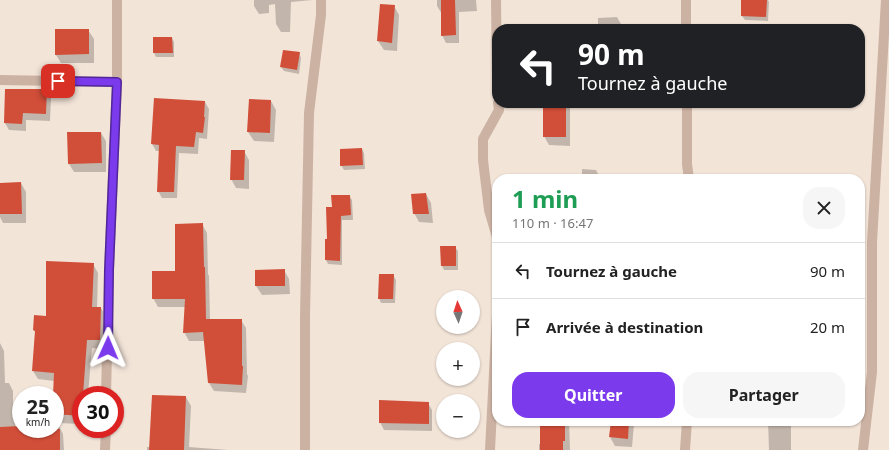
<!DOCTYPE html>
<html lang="fr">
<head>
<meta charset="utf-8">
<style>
  :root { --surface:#fff; --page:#f6f6f6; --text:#222; --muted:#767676; --line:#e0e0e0; --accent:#7c3aed }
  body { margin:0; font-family:"Noto Sans",sans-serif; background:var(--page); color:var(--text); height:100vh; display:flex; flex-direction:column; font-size:15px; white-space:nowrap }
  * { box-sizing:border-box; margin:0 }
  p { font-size:13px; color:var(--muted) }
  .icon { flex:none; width:22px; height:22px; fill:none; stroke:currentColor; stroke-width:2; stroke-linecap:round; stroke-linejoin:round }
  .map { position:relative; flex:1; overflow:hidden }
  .details { position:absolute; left:492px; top:174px; width:373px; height:252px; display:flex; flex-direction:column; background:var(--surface); border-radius:16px; box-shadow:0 1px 3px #0004 }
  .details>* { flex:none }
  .hud { position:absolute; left:492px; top:24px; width:373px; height:84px; border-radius:16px; box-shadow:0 1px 3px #0004; background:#202124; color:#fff; overflow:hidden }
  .needle { width:26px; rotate:357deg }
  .fabs { position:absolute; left:436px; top:290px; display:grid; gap:8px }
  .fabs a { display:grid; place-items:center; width:44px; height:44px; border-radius:50%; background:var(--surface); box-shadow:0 1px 3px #0004; font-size:20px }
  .speed { position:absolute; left:12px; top:386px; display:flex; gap:8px; font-size:20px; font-weight:700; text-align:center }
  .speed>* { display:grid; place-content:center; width:52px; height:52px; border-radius:50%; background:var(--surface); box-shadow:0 1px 3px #0004; line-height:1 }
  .speed small { font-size:10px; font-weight:400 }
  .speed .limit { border:6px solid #d22; background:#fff; color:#111 }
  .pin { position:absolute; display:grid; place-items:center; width:34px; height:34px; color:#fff; margin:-17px; border-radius:8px; box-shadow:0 2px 6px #0006 }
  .me { position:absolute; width:44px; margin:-22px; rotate:1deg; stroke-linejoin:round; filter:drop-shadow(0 0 3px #0008) }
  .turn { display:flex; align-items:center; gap:14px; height:84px; padding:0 20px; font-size:18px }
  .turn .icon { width:52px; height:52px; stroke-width:2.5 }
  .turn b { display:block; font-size:28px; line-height:34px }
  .round { display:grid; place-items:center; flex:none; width:42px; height:42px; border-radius:16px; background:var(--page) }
  .head { display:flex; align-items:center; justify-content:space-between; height:68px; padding:0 20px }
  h1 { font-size:24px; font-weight:700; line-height:30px; color:#1e9e55 }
  .primary-button { display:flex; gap:8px; margin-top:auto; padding:8px 20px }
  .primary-button a { flex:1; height:46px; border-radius:16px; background:var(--accent); color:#fff; font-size:16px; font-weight:700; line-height:46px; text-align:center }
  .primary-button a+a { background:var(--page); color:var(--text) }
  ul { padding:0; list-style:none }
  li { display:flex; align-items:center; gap:12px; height:56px; padding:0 20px; border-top:1px solid var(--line) }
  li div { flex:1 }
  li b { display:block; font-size:15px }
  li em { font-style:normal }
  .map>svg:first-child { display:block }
</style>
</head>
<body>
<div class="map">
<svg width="889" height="450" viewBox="0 0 889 450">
  <rect width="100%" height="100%" fill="#f3e4d8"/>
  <!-- shadow -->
  <g fill="#0003">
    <path d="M254 0H312L291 2 290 32H281L276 24 275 4 269 5V13L259 14 254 6Z"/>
    <path d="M437 0H476L477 11 459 12V43H446L442 35V14L437 6Z"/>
    <path d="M742 0H768L769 2 768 21 745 20 742 16Z"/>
    <path d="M394 6 399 15 397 51 384 50 378 41Z"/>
    <path d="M617 17 621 24V29H598V18Z"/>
    <path d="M88 30 94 39V63H61L56 55Z"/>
    <path d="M172 38 174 42V57H156L154 53Z"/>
    <path d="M299 53 301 58 299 74 284 71 281 67Z"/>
    <path d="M6 90H47L51 98 50 121 26 120V131L9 130 5 123Z"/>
    <path d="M271 101 276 110 274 142 254 141 248 132Z"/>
    <path d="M205 102 209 109 207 139 199 138 198 154 179 153 177 198H162L158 191 160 151H156L152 144Z"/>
    <path d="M544 103H569L570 105V146L549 145 544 136Z"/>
    <path d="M101 133 106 141V172H74L69 164Z"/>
    <path d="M362 149 364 153 365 169 344 170 341 165Z"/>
    <path d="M244 151 249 160V189L236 188 231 179Z"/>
    <path d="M582 169 596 170 601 179H582Z"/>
    <path d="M21 183 26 192V223H3L0 217V184Z"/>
    <path d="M426 194 431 203 433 223 419 222 414 213Z"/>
    <path d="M349 196 352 200 353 220H342V265L328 264 326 260V240H328L333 208Z"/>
    <path d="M202 224 207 233 208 274 209 276 210 320H241L246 328 247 374 248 376 246 393 214 391 209 383 205 341H189L184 332 186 307H158L153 298 176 272Z"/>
    <path d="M455 247 458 251V270H444L442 266Z"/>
    <path d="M93 264 98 273 97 308H101L106 317 104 349 92 348 88 394 89 395H81V424L58 423 55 418V395H54V381L38 379 33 371 36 334 34 330 47 317Z"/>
    <path d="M284 270 289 279 290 294 262 295 256 286V271Z"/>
    <path d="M393 275 396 280 395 303H381L379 298Z"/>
    <path d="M0 343 4 351 5 383H9L13 391V409L16 413 15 427H21V429H55V426H59L63 434 64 450H0Z"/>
    <path d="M186 397 191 406 189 447 228 450H147V447H151Z"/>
    <path d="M428 403 432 410V431L384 430 380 422Z"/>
    <path d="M541 421H569L570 450H539V444H541Z"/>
    <path d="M612 421H633L634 424 632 447 615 446 610 437Z"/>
    <path d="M768 421H791V450H769Z"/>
  </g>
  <!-- building -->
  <g fill="#d14e39">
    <path d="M441 0H455L456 35 441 36Z"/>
    <path d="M741 0H767L766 17 741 16Z"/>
    <path d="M380 4 395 5 392 43 377 41Z"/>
    <path d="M55 29H89V54L55 55Z"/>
    <path d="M153 37H172L173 53H153Z"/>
    <path d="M283 50 300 52 297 70 280 67Z"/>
    <path d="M5 89H47L46 114 23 113 22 124 4 123Z"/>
    <path d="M154 98 205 101 204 117H205L203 133 196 132 194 147 176 146 174 192H157L159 145 151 144Z"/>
    <path d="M249 99 271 100 270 133 247 132Z"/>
    <rect x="543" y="103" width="23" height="34"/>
    <path d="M67 132H101L102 163 68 164Z"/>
    <path d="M362 148 363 165 340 166V149Z"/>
    <path d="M231 150H245L244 180H230Z"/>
    <path d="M21 182 22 214H0V183Z"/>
    <path d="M426 193 429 214H413L411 194Z"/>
    <path d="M331 195H350L351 215 341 216 340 261 325 260V239H327L326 207H332Z"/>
    <path d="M203 223 204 267H205L206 319H242V366H243L242 385 208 383 203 332 183 333 185 299H152V271H175V224Z"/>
    <path d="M440 246H456V266H441Z"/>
    <path d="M46 261 94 263 92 307H101L100 340H87L83 395H81V416L55 414V395H53L54 373 32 371 35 331 33 330 34 315 46 316Z"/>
    <path d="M285 269V286H255V270Z"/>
    <path d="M379 274H394L393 299H378Z"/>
    <path d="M152 395 186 396 184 450H149Z"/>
    <path d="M379 400 429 402V424L379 423Z"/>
    <path d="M540 421H565V441H563V450H540Z"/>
    <path d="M611 421H629L628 439 609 437Z"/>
    <path d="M20 426V429H60V450H0V427Z"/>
  </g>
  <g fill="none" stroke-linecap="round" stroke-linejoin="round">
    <!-- minor -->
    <g stroke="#ccb2a3" stroke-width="10">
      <path d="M496 0 497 77"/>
      <path d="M686 0V29"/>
      <path d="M0 80 117 82"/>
      <path d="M687 103V164L689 179"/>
      <path d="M497 237 489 210 483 160V139L499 110 498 103"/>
      <path d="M106 395 109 270 117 82V0"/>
      <path d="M105 450 106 429"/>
      <path d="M305 450V317L309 113 321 15V0"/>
      <path d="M490 450 497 314"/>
      <path d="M685 450 687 421"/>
      <path d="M863 450 872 372V242L886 0"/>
    </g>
  </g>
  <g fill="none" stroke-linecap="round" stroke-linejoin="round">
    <!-- route casing -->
    <g stroke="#51269a" stroke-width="10">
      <path id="route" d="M58 81 117 82 109 270 108 348"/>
    </g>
    <!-- route -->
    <use href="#route" stroke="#7c3aed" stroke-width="7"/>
  </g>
</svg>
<div class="fabs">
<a><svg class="needle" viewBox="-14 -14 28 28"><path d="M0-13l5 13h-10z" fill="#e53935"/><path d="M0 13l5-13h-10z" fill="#767676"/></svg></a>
<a>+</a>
<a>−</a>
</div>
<div class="speed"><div>25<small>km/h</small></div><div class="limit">30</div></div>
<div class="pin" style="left:58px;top:81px;background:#d93025"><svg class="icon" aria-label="arrive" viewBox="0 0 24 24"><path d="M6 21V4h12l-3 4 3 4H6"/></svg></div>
<svg class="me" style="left:108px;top:348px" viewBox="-20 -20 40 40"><path d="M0-17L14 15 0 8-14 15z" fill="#7c3aed" stroke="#fff" stroke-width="4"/></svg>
<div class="hud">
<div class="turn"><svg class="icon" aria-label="left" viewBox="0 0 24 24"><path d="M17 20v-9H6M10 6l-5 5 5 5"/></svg><div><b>90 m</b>Tournez à gauche</div></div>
</div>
<section class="details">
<div class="head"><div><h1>1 min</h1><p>110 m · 16:47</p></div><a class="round"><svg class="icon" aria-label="close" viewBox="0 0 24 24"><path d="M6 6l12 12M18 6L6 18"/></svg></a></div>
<ul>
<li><svg class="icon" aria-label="left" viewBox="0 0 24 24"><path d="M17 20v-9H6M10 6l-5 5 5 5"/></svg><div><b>Tournez à gauche</b></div><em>90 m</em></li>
<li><svg class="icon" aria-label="arrive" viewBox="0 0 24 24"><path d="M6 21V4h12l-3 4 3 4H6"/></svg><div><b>Arrivée à destination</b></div><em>20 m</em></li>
</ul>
<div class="primary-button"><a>Quitter</a><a>Partager</a></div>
</section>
</div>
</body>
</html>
